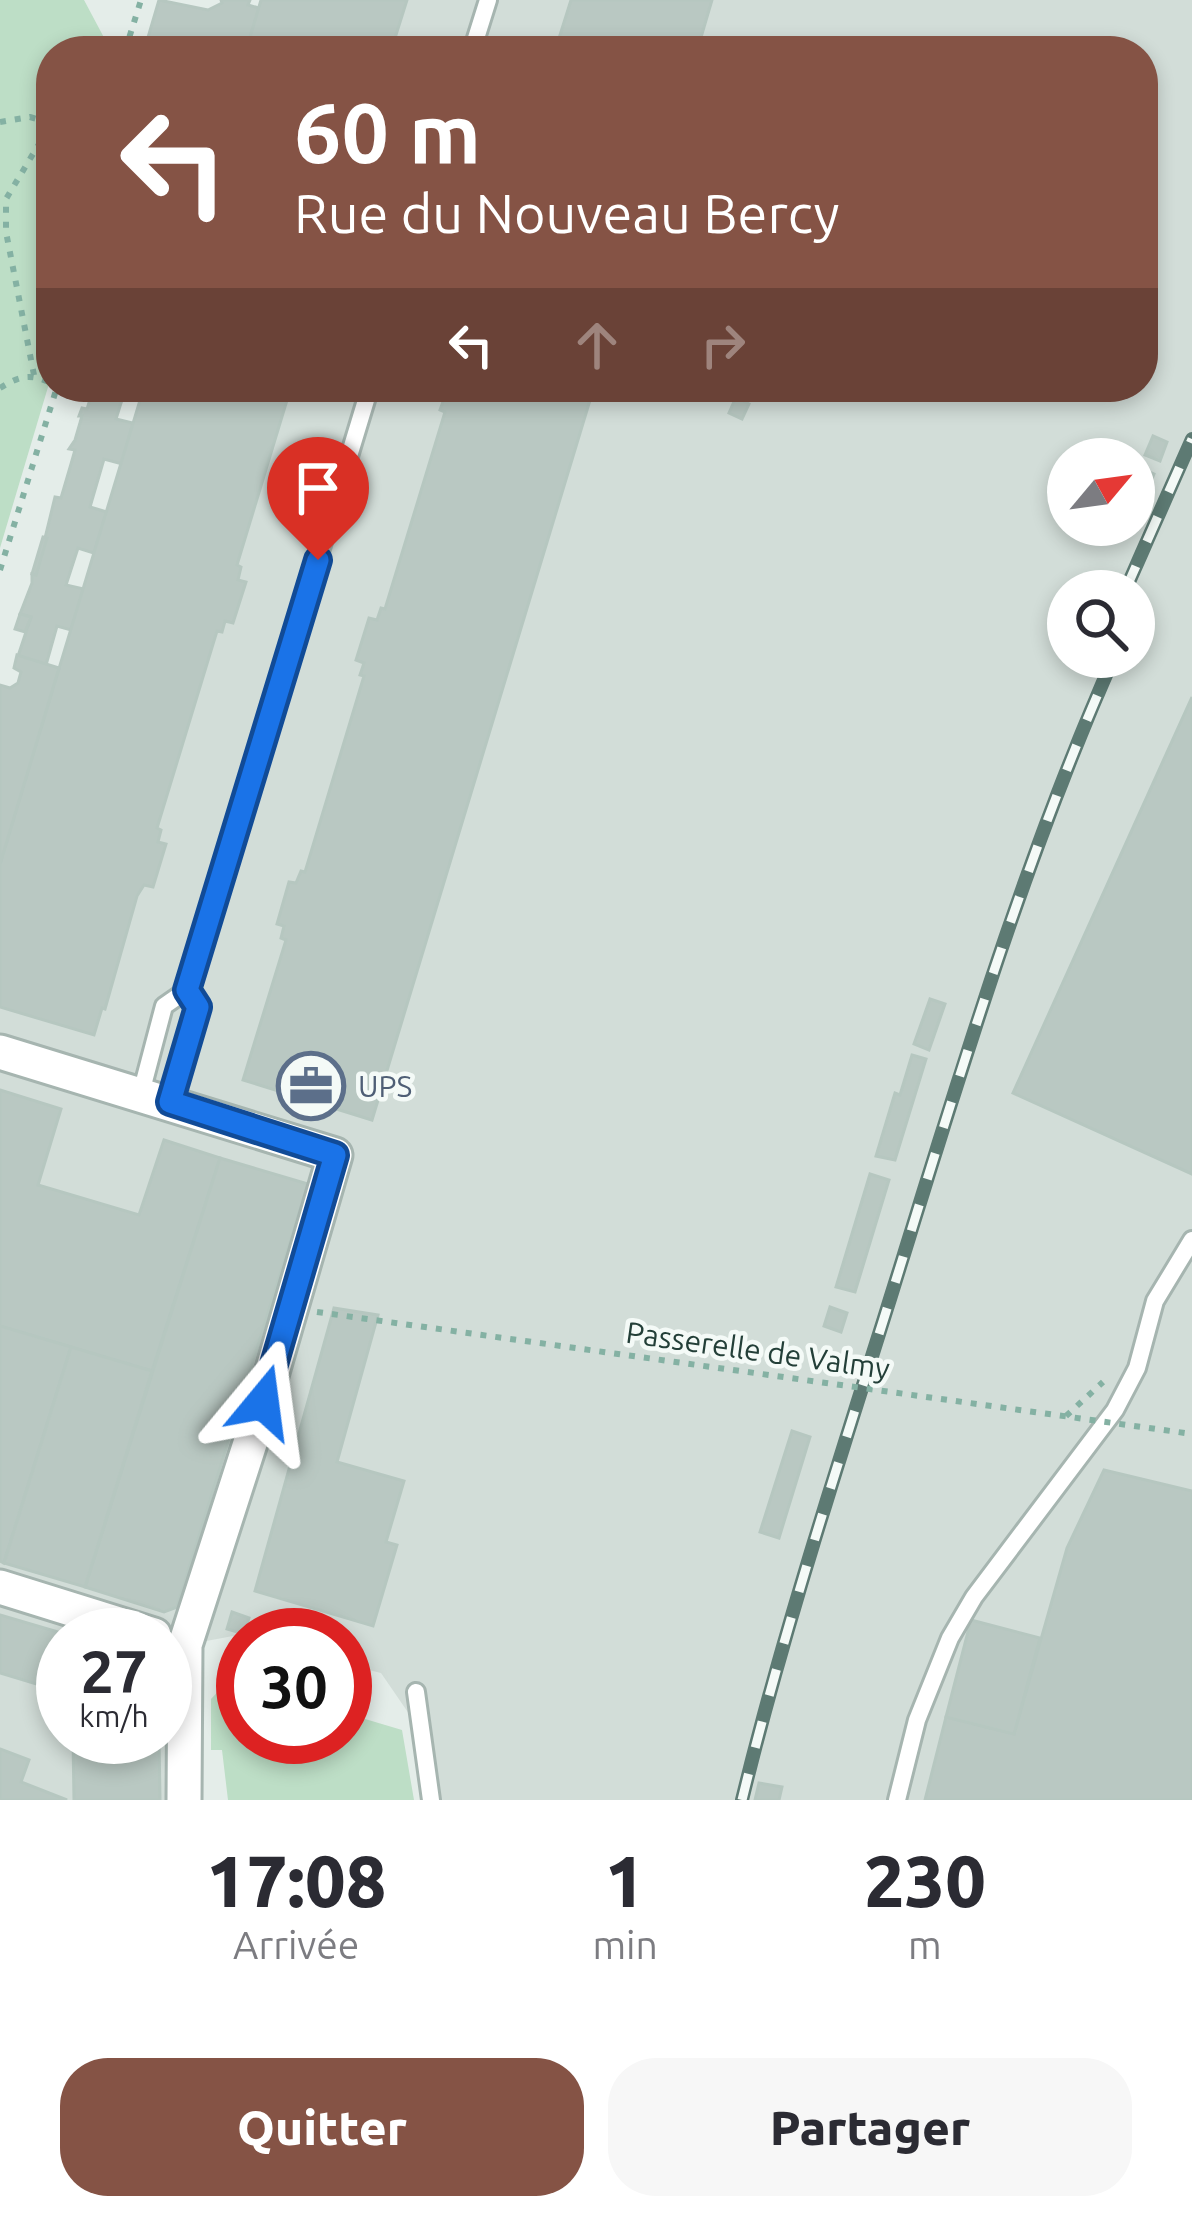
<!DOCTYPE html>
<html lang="fr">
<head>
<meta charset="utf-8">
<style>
  :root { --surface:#fff; --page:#f7f7f7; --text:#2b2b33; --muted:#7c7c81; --accent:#855345 }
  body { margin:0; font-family:Ubuntu,sans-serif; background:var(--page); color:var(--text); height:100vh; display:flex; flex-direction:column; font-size:45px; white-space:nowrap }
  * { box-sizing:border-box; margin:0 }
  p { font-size:39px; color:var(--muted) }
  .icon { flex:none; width:66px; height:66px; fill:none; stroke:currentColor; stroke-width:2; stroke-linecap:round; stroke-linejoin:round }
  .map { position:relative; height:1800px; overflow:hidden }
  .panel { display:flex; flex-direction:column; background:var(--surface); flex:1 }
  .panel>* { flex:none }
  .guide { position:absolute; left:36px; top:36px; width:1122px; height:366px; border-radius:48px; box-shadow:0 6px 18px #0003; background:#855345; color:#fff; overflow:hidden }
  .needle { width:78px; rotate:61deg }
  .fabs { position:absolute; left:1047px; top:438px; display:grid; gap:24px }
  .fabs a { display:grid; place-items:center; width:108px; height:108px; border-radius:50%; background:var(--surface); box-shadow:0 6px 18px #0003; font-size:60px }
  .speed { position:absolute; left:36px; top:1608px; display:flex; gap:24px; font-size:60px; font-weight:700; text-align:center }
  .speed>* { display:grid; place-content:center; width:156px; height:156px; border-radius:50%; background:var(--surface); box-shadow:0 6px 18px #0003; line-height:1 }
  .speed small { font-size:30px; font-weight:400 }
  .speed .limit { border:18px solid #d22; background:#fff; color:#111 }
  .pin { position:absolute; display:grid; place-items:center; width:102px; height:102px; color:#fff; margin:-123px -51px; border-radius:50% 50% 50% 0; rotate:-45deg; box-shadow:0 0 12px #0007 }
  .pin .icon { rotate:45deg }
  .me { position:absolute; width:132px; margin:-66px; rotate:16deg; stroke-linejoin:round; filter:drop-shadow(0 0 9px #0008) }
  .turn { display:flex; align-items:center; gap:42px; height:252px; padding:0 60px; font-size:54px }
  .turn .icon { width:156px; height:156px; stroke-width:2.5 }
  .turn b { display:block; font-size:84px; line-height:102px }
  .lanes { display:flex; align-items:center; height:114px; padding:0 60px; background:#0003; justify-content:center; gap:60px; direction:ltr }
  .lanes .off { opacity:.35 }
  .eta { display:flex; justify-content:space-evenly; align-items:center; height:204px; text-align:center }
  .eta b { font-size:72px; font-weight:800; line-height:84px }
  .cta { display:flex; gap:24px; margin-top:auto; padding:24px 60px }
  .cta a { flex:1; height:138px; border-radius:48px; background:var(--accent); color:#fff; font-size:48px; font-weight:800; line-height:138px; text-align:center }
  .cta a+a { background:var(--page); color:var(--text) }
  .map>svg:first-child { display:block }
</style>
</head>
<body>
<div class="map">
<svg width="1192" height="1800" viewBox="0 0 1192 1800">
  <rect width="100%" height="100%" fill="#e4ede9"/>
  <!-- built -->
  <path fill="#d2ddd8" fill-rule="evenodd" d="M270 0H1192V1800H424L416 1724 381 1673 345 1664V1635H243V1639L233 1636 185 1645 174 1800H0V904L155 387H1143V51H255ZM1068 459H1134V525H1068ZM1068 591H1134V657H1068ZM63 1635H165V1737H63Z"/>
  <!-- green -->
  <g fill="#bddec6">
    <path d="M0 0H84L109 47 108 51H51V377L0 548Z"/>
    <path d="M226 1683 243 1686V1737H345V1713L402 1730 414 1800H228L222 1750H211V1699Z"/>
  </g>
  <!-- building -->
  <g fill="#b9c8c2" stroke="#b6c7c0" stroke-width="3">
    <path d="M159 0 208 10 222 3 221 0H250L248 5 259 8 246 51H144Z"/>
    <path d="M261 0H407L395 38 399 39 396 51H246Z"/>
    <path d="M571 0H712L697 51H555Z"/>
    <path d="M94 387H126L116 419 133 423 122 464 104 459 90 507 107 512 94 553 78 548 66 585 84 589 71 630 57 626 46 665 18 656 31 617 20 614 32 583V574L36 575 55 497 61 498 71 464 75 450 69 449 75 440 82 416H79L82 408 87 409Z"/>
    <path d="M144 387H291L237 565 241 567 238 580 246 582 233 623 225 621 222 632 217 631 157 828 161 830 158 842 166 844 153 887 144 885 137 896 105 1009 102 1008 94 1035 0 1007V864Z"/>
    <path d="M439 387H594L372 1120 243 1080 286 940 281 938 284 926 277 924 289 882 296 883 301 871 305 872 364 676 360 675 364 663 356 660 369 618 377 620 381 608 385 609 445 412 440 410 444 399 436 397Z"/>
    <path d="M736 397 749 404 742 419 729 413Z"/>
    <path d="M1153 436 1167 442 1160 461 1145 455Z"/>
    <path d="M1141 468 1154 474 1138 512 1134 511V486Z"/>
    <path d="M43 537 47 538 36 575 32 574Z"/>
    <path d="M20 614 31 617 25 632 15 629Z"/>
    <path d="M17 655 59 668 0 864V685L10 688 18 683 21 672 14 668Z"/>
    <path d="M1192 697V1174L1013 1093Z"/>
    <path d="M930 999 945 1004 929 1050 914 1044Z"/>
    <path d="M912 1055 926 1059 895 1160 876 1156 895 1093 900 1095Z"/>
    <path d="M0 1090 61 1109 38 1185 139 1215 164 1140 220 1158 152 1371 0 1326Z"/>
    <path d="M220 1158 308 1184 177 1607 164 1612 85 1587Z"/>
    <path d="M870 1174 889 1180 855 1292 836 1287Z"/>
    <path d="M830 1307 847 1313 841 1332 824 1326Z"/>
    <path d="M334 1308 378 1315 337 1462 404 1481 386 1542 397 1545 373 1626 255 1591Z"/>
    <path d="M0 1326 71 1347 4 1563 0 1561Z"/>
    <path d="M71 1347 152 1371 85 1587 4 1563Z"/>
    <path d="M792 1431 810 1437 779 1538 760 1532Z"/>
    <path d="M1104 1470 1192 1491V1800H925L946 1717 1014 1734 1067 1548Z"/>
    <path d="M232 1612 249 1618 244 1634 227 1629Z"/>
    <path d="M0 1615 68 1635H63V1692L0 1673Z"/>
    <path d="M971 1620 1040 1638 1014 1734 946 1717Z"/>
    <path d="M73 1737H159L160 1800H74Z"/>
    <path d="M0 1749 29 1760 21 1782 67 1800H0Z"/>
    <path d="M759 1783 782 1787 779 1800H755Z"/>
  </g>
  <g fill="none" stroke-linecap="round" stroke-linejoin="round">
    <!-- service casing -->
    <g stroke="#a6b5b0" stroke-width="22">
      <g id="service">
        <path d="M472 51 488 0"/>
        <path d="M187 990 370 387"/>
        <path d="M141 1093 164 1006 187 990 198 1007 170 1103"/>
        <path d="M416 1692 431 1800"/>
        <path d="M897 1800 917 1720 950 1638 974 1597 1115 1410 1137 1368 1155 1301 1192 1240"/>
      </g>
    </g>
    <!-- minor casing -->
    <g stroke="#a6b5b0" stroke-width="39">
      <g id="minor">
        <path d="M0 1052 335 1155 263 1403 185 1645 184 1800"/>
        <path d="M0 1587 154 1635"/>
      </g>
    </g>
    <!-- path -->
    <g stroke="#84b1a3" stroke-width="6" stroke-dasharray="6 9" stroke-linecap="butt">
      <path d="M125 51 141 0"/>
      <path d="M0 122 30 117 51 123"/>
      <path d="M34 375 6 232V199L51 124"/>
      <path d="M0 388C20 376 29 373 51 383"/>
      <path d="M0 570 57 387"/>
      <path d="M1066 1416 1103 1382"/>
    </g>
    <!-- service -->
    <use href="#service" stroke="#fff" stroke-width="16"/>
    <!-- minor -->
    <use href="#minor" stroke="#fff" stroke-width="33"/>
    <!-- rail casing -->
    <g stroke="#5d7a73" stroke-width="14">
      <g id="rail">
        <path d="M1125 591 1192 439"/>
        <path d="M742 1800C786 1620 845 1444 900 1267 964 1061 1026 855 1114 657"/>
      </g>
    </g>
    <!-- rail -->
    <use href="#rail" stroke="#f4faf7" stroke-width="9" stroke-dasharray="27" stroke-linecap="butt"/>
    <!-- path-bridge -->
    <path stroke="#84b1a3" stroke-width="6" stroke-dasharray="6 9" stroke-linecap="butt" d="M317 1312 1192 1434"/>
  </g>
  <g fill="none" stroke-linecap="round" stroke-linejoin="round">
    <!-- route casing -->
    <g stroke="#114b97" stroke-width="30">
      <path id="route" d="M263 1402 335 1155 170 1102 198 1007 187 990 318 560"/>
    </g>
    <!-- route -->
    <use href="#route" stroke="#1a73e8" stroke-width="21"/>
  </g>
  <!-- icons -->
  <defs>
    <g id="office-ring" transform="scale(3.45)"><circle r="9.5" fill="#f4faf7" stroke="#5c6f8a" stroke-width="1.5"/><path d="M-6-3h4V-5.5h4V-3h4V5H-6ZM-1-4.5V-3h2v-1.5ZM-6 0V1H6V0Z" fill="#5c6f8a"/></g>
  </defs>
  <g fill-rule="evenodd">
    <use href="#office-ring" x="311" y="1086"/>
  </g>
  <g text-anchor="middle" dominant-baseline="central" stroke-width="9" stroke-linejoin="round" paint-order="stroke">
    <!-- service labels -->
    <g font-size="30" fill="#4e5e75" stroke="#f4faf7" text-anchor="start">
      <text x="358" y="1086">UPS</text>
    </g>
    <!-- street labels -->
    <g font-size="30" fill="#233f38" stroke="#f4faf7">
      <text transform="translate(758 1350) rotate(8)">Passerelle de Valmy</text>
    </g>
  </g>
</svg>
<div class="fabs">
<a><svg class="needle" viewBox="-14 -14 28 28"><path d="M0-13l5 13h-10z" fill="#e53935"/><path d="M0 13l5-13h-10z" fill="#7c7c81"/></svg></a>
<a><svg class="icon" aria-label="search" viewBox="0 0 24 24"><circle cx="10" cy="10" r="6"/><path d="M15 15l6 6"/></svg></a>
</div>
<div class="speed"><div>27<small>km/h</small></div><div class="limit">30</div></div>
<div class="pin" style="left:318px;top:560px;background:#d93025"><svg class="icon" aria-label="arrive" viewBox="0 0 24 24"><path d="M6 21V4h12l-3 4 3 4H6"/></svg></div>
<svg class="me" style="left:263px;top:1402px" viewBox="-20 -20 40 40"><path d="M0-17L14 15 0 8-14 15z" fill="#1a73e8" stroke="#fff" stroke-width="4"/></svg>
<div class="guide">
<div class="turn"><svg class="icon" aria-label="left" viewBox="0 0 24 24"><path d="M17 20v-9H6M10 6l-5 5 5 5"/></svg><div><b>60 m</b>Rue du Nouveau Bercy</div></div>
<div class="lanes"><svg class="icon" aria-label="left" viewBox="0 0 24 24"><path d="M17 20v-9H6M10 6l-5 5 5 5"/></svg><svg class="icon off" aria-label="ahead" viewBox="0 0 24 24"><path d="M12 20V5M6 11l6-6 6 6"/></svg><svg class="icon off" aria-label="right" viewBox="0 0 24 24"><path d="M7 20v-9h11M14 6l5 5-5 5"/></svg></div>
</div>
</div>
<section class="panel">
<div class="eta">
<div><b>17:08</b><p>Arrivée</p></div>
<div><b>1</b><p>min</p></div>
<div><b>230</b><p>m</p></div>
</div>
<div class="cta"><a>Quitter</a><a>Partager</a></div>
</section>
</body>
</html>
